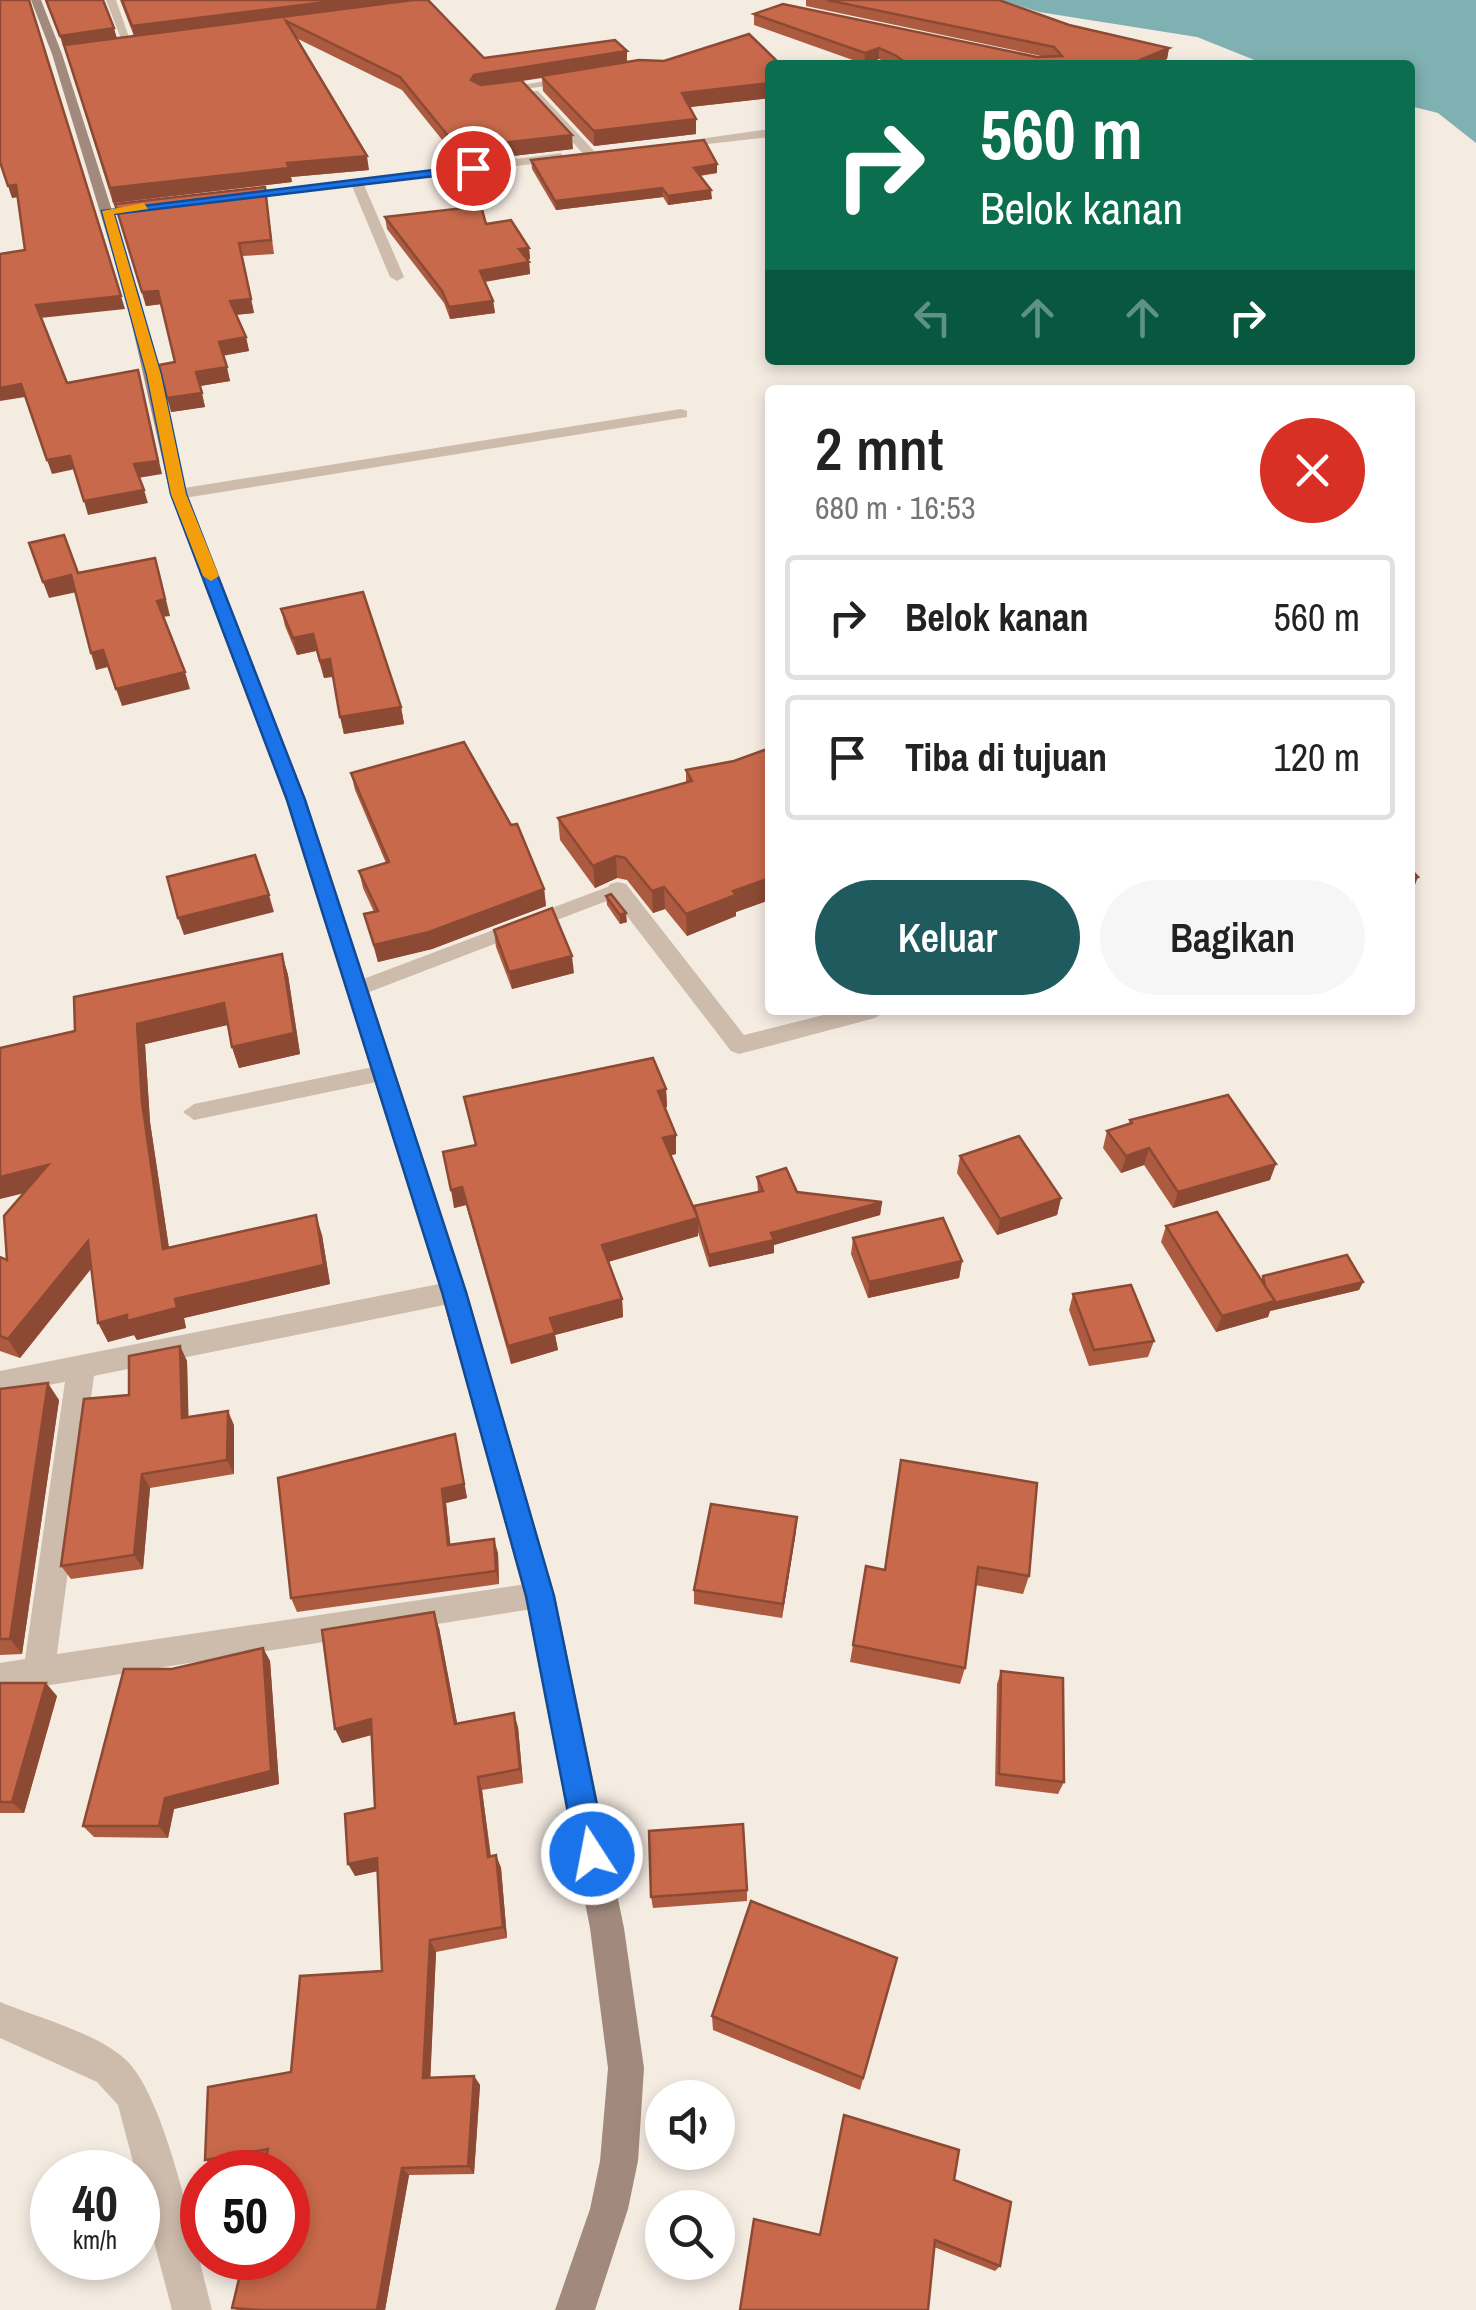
<!DOCTYPE html>
<html lang="id">
<head>
<meta charset="utf-8">
<style>
  :root { --surface:#fff; --page:#f6f6f6; --text:#222; --muted:#767676; --line:#e0e0e0; --accent:#1f5a5e }
  body { margin:0; font-family:"Archivo Narrow",sans-serif; background:var(--page); color:var(--text); height:100vh; display:flex; flex-direction:column; font-size:38px; white-space:nowrap }
  * { box-sizing:border-box; margin:0 }
  p { font-size:32px; color:var(--muted) }
  .icon { flex:none; width:55px; height:55px; fill:none; stroke:currentColor; stroke-width:2; stroke-linecap:round; stroke-linejoin:round }
  .map { position:relative; flex:1; overflow:hidden }
  .side { position:absolute; left:765px; top:385px; width:650px; height:630px; display:flex; flex-direction:column; background:var(--surface); border-radius:10px; box-shadow:0 5px 15px #0003 }
  .side>* { flex:none }
  .banner { position:absolute; left:765px; top:60px; width:650px; height:305px; border-radius:10px; box-shadow:0 5px 15px #0003; background:#0b6e4f; color:#fff; overflow:hidden }
  .fabs { position:absolute; left:645px; top:2080px; display:grid; gap:20px }
  .fabs a { display:grid; place-items:center; width:90px; height:90px; border-radius:50%; background:var(--surface); box-shadow:0 5px 15px #0003; font-size:50px }
  .speed { position:absolute; left:30px; top:2150px; display:flex; gap:20px; font-size:50px; font-weight:700; text-align:center }
  .speed>* { display:grid; place-content:center; width:130px; height:130px; border-radius:50%; background:var(--surface); box-shadow:0 5px 15px #0003; line-height:1 }
  .speed small { font-size:25px; font-weight:400 }
  .speed .limit { border:15px solid #d22; background:#fff; color:#111 }
  .pin { position:absolute; display:grid; place-items:center; width:85px; height:85px; color:#fff; margin:-42px; border:5px solid #fff; border-radius:50%; box-shadow:0 2px 10px #0007 }
  .me { position:absolute; width:110px; margin:-55px; rotate:349deg; stroke-linejoin:round; filter:drop-shadow(0 0 8px #0008) }
  .turn { display:flex; align-items:center; gap:35px; height:210px; padding:0 50px; font-size:45px }
  .turn .icon { width:130px; height:130px; stroke-width:2.5 }
  .turn b { display:block; font-size:70px; line-height:85px }
  .lanes { display:flex; align-items:center; height:95px; padding:0 50px; background:#0003; justify-content:center; gap:50px; direction:ltr }
  .lanes .off { opacity:.35 }
  .round { display:grid; place-items:center; flex:none; width:105px; height:105px; border-radius:52px; background:var(--page) }
  .overview { display:flex; align-items:center; justify-content:space-between; height:170px; padding:0 50px }
  h1 { font-size:60px; font-weight:600; line-height:75px }
  .cta { display:flex; gap:20px; margin-top:auto; padding:20px 50px }
  .cta a { flex:1; height:115px; border-radius:60px; background:var(--accent); color:#fff; font-size:40px; font-weight:600; line-height:115px; text-align:center }
  .cta a+a { background:var(--page); color:var(--text) }
  ul { padding:0; list-style:none }
  li { display:flex; align-items:center; gap:30px; height:125px; margin:0 20px 15px; padding:0 30px; border:5px solid var(--line); border-radius:10px }
  li div { flex:1 }
  li b { display:block; font-size:38px }
  li em { font-style:normal }
  .map>svg:first-child { display:block }
</style>
</head>
<body>
<div class="map">
<svg width="1476" height="2310" viewBox="0 0 1476 2310">
  <rect width="100%" height="100%" fill="#f4ebe1"/>
  <!-- water -->
  <path fill="#7fb0b2" d="M1001 0H1476V143L1438 113 1410 106V65H1267L1197 37 1039 12Z"/>
  <g fill="none" stroke-linecap="round" stroke-linejoin="round">
    <!-- service -->
    <g fill="#cdbbac" fill-rule="evenodd">
      <path d="M618 883 628 889 625 894 364 994H350L347 989 350 984Z"/>
      <path d="M383 1065 391 1067 394 1073 391 1079 194 1120 183 1112 194 1104Z"/>
    </g>
    <!-- minor -->
    <g fill="#cdbbac" fill-rule="evenodd">
      <path d="M106 0H116L132 46 123 44Z"/>
      <path d="M576 76 580 81 497 93 491 90Z"/>
      <path d="M530 91H538L594 151V157H586L530 95Z"/>
      <path d="M770 129V137L671 148 665 144Z"/>
      <path d="M561 153 565 160 364 185 404 277 397 281 390 277 352 186 234 201 228 197Z"/>
      <path d="M681 409 687 411V417L178 499 170 494 178 489Z"/>
      <path d="M618 882 626 884 744 1035 843 1010H887L875 1018 739 1054 731 1051 610 894 607 889 610 884Z"/>
      <path d="M81 1356 91 1360 95 1368 57 1654 540 1582 551 1586 555 1596 551 1606 0 1693V1663L25 1659 67 1368 71 1360Z"/>
      <path d="M0 2002C36 2017 97 2033 125 2059 167 2097 196 2250 212 2310H172L118 2105 97 2082 0 2038Z"/>
    </g>
    <!-- tertiary -->
    <path fill="#cdbbac" fill-rule="evenodd" d="M454 1281 463 1284 467 1292 463 1300 454 1303 0 1395V1371Z"/>
    <!-- secondary -->
    <path fill="#a18a7d" fill-rule="evenodd" d="M31 0H41L62 54 140 298 186 494 306 800 467 1292 555 1596 624 1928 644 2068 638 2161 628 2209 595 2310H555L590 2209 600 2161 608 2068 590 1928 525 1596 441 1292 286 800 170 494 126 298 52 54Z"/>
  </g>
  <!-- wall -->
  <g fill="#ac5a40">
    <path d="M45 0H103L117 38 134 36 120 0H428L484 58 770 65V98L689 107 696 134 594 146 543 91 542 78 522 81 573 149 460 162 402 90 296 38 369 170 291 177 292 182 113 203 64 46Z"/>
    <path d="M806 0H999L1069 25 1169 48 1167 59 1154 65H892L879 59 864 64 754 25V14L1037 57H1046L806 6Z"/>
    <path d="M531 160 717 173 700 176 712 199 668 205 663 197 556 210 532 169Z"/>
    <path d="M265 187 274 254 242 256 254 313 236 315 246 337 249 351 223 355 230 381 200 386 205 407 171 412 175 362 161 304 146 306 115 204Z"/>
    <path d="M385 217 486 224 529 248 530 259 527 260 529 262 530 274 485 282 493 301 495 313 450 319 444 303 387 229Z"/>
    <path d="M281 609 401 707 404 724 344 734 333 677 324 678 316 651 297 655 285 626Z"/>
    <path d="M770 748V900L736 912V916L687 936 665 909 653 913 627 880 617 878 595 888 560 840 558 818 686 782V770L734 761Z"/>
    <path d="M351 773 544 889 546 906 432 949 378 962 364 914 374 912 363 888 359 871 386 863 355 790Z"/>
    <path d="M606 896 627 922 620 924 607 905Z"/>
    <path d="M494 930 574 973 512 989 496 947Z"/>
    <path d="M282 954 288 975 300 1054 239 1068 232 1047 228 1025 145 1044 150 1122 169 1248 322 1235 330 1284 184 1318 186 1328 137 1340 134 1335 108 1342 91 1269 20 1358 0 1351V1257L7 1260 23 1194 75 1031Z"/>
    <path d="M666 1089 667 1107 665 1108 676 1135V1154L671 1155 694 1208 758 1192 757 1177 797 1192 882 1202 880 1215 774 1245V1253L709 1267 698 1232V1236L608 1262 622 1299 623 1317 555 1335 558 1350 511 1364 466 1205 454 1208 475 1145 464 1097Z"/>
    <path d="M1130 1120 1270 1180 1173 1208 1144 1165 1121 1173 1103 1148 1107 1131 1129 1124Z"/>
    <path d="M960 1156 1061 1198 1057 1215 997 1235 957 1173Z"/>
    <path d="M1166 1226 1261 1280 1263 1276 1363 1282 1359 1290 1270 1311 1268 1317 1216 1332 1161 1242Z"/>
    <path d="M853 1238 962 1261 959 1278 868 1298 851 1254Z"/>
    <path d="M1073 1294 1154 1341 1148 1357 1089 1366 1069 1310Z"/>
    <path d="M180 1346 187 1361 188 1417 234 1425V1474L150 1488 143 1569 71 1579 61 1566 129 1395Z"/>
    <path d="M0 1389 59 1400 22 1654 0 1655Z"/>
    <path d="M458 1448 467 1498 446 1503 450 1545 498 1553 499 1584 297 1612 291 1598Z"/>
    <path d="M901 1460 1029 1576 1023 1594 975 1585 965 1668 960 1684 850 1662 853 1645 885 1570Z"/>
    <path d="M796 1531 782 1618 694 1604V1590Z"/>
    <path d="M439 1628 457 1723 518 1727 523 1783 482 1790 491 1856 496 1855 501 1868 507 1938 436 1952 430 2078 474 2076 480 2085 474 2174 409 2175 385 2310H238L232 2308 266 2159 216 2168 205 2160 291 2072 382 1971 377 1871 355 1876 375 1808 372 1735 342 1743Z"/>
    <path d="M263 1648 270 1661 279 1784 174 1809 168 1838 94 1837 83 1826 172 1669Z"/>
    <path d="M1001 1671 1064 1782 1058 1794 995 1786 997 1684Z"/>
    <path d="M0 1683 57 1696 24 1813H0Z"/>
    <path d="M747 1890V1901L653 1908 651 1897Z"/>
    <path d="M897 1958 860 2090 713 2030 712 2016Z"/>
    <path d="M954 2180 1000 2266 995 2271 934 2247 820 2235Z"/>
  </g>
  <!-- shaded-wall -->
  <g fill="#8c4a34">
    <path d="M342 0H418L134 37 132 26Z"/>
    <path d="M114 28 117 39 63 46 60 36Z"/>
    <path d="M879 48V59L864 64 865 53Z"/>
    <path d="M1169 48 1167 59 1154 65H1128Z"/>
    <path d="M627 51V64L475 88 471 80 474 75Z"/>
    <path d="M770 83V98L682 108V93Z"/>
    <path d="M696 119V134L594 146V131Z"/>
    <path d="M572 135 573 149 460 162 458 148Z"/>
    <path d="M367 156 369 170 291 177 292 182 113 203 110 188 287 163Z"/>
    <path d="M717 164V173L694 176V168Z"/>
    <path d="M16 185 20 197 12 198 8 186Z"/>
    <path d="M662 188 663 197 556 210 555 201Z"/>
    <path d="M711 190 712 199 668 205V196Z"/>
    <path d="M529 248 530 259 520 261 519 249Z"/>
    <path d="M529 262 530 274 481 282 480 271Z"/>
    <path d="M158 291 162 304 146 306 142 292Z"/>
    <path d="M121 296 125 309 40 318 36 305Z"/>
    <path d="M251 299 254 313 233 315 230 301Z"/>
    <path d="M493 301 495 313 450 319 449 307Z"/>
    <path d="M246 337 249 351 222 356 219 342Z"/>
    <path d="M227 367 230 381 200 386 196 372Z"/>
    <path d="M141 383 162 474 138 478 134 464Z"/>
    <path d="M21 384 25 397 0 401V388Z"/>
    <path d="M202 393 205 407 171 412 167 398Z"/>
    <path d="M70 456 75 469 52 474 47 460Z"/>
    <path d="M144 490 148 503 88 515 84 501Z"/>
    <path d="M155 558 160 575 170 616 162 617 157 601Z"/>
    <path d="M71 575 77 592 49 598 43 582Z"/>
    <path d="M313 634 316 651 297 655 293 638Z"/>
    <path d="M103 650 108 667 96 670 91 653Z"/>
    <path d="M330 659 334 676 324 678 320 661Z"/>
    <path d="M185 672 190 689 122 706 116 689Z"/>
    <path d="M401 707 404 724 344 734 340 717Z"/>
    <path d="M616 856 617 878 595 888 593 866Z"/>
    <path d="M1418 877 1411 895H1410V880Z"/>
    <path d="M770 878V900L736 912V916L687 936 686 914 733 891Z"/>
    <path d="M664 887 665 909 653 913 652 891Z"/>
    <path d="M544 889 546 906 432 949 378 962 374 945Z"/>
    <path d="M269 895 274 912 184 935 178 918Z"/>
    <path d="M626 913 627 922 620 924V915Z"/>
    <path d="M282 954 288 975 300 1054 239 1068 232 1047Z"/>
    <path d="M572 956 574 973 512 989 509 972Z"/>
    <path d="M224 1003 231 1024 145 1044 150 1122 172 1269 163 1249 142 1102 137 1024Z"/>
    <path d="M666 1089 667 1107 659 1109 658 1091Z"/>
    <path d="M676 1135V1154L664 1157 663 1138Z"/>
    <path d="M1149 1148 1144 1165 1121 1173 1126 1156Z"/>
    <path d="M1276 1164 1270 1180 1173 1208 1178 1192Z"/>
    <path d="M48 1165 58 1185 0 1199V1177Z"/>
    <path d="M462 1187 466 1205 454 1208 451 1190Z"/>
    <path d="M1061 1198 1057 1215 997 1235 1000 1219Z"/>
    <path d="M882 1202 880 1215 774 1245V1253L709 1267V1255L771 1233Z"/>
    <path d="M316 1215 322 1235 330 1284 184 1318 186 1328 137 1340 134 1335 108 1342 98 1323Z"/>
    <path d="M698 1218V1236L604 1263 602 1245Z"/>
    <path d="M88 1241 97 1261 20 1358 8 1339Z"/>
    <path d="M962 1261 959 1278 868 1298 869 1282Z"/>
    <path d="M1363 1282 1359 1290 1270 1311 1268 1317 1216 1332 1222 1316 1275 1301Z"/>
    <path d="M622 1299 623 1317 555 1335 558 1350 511 1364 508 1346 550 1318Z"/>
    <path d="M180 1346 187 1361 189 1433 182 1418Z"/>
    <path d="M48 1383 59 1400 22 1654 10 1639Z"/>
    <path d="M228 1411 234 1425V1474L227 1460Z"/>
    <path d="M455 1434 467 1498 446 1503 452 1559 448 1545 442 1489Z"/>
    <path d="M142 1474 150 1488 143 1569 134 1555Z"/>
    <path d="M797 1517 796 1531 782 1618 783 1604Z"/>
    <path d="M494 1539 498 1553 499 1584 496 1571Z"/>
    <path d="M434 1612 439 1628 460 1738 455 1724Z"/>
    <path d="M263 1648 270 1661 279 1784 174 1809 168 1838 159 1826 165 1798Z"/>
    <path d="M46 1683 57 1696 24 1813 12 1802Z"/>
    <path d="M514 1713 518 1727 523 1783 520 1769Z"/>
    <path d="M371 1719 378 1733 342 1743 335 1729Z"/>
    <path d="M478 1777 482 1790 492 1869 488 1857Z"/>
    <path d="M496 1855 501 1868 507 1938 503 1927Z"/>
    <path d="M377 1858 383 1870 355 1876 348 1864Z"/>
    <path d="M430 1940 436 1952 430 2087 423 2078Z"/>
    <path d="M474 2076 480 2085 474 2174 468 2166Z"/>
    <path d="M402 2168 409 2175 385 2310H377Z"/>
  </g>
  <!-- building -->
  <g fill="#c8694b" stroke="#8c4a34" stroke-width="2.5">
    <path d="M0 0H29L121 296 36 305 67 383 138 370 158 461 134 464 144 490 84 501 70 456 47 460 21 384 0 388V254L25 250 16 185 8 186 0 162Z"/>
    <path d="M46 0H103L114 28 60 36Z"/>
    <path d="M122 0H342L132 26Z"/>
    <path d="M413 0H428L484 58 615 40 627 51 474 75 471 80 481 85 521 80 572 135 458 148 400 77 286 21 367 156 287 163 289 168 110 188 64 45Z"/>
    <path d="M827 0H999L1069 25 1169 48 1128 65H909L895 55 879 48 865 53 754 14 783 4 1037 57 1062 56 1054 47Z"/>
    <path d="M749 34 781 65H770V83L682 93 696 119 594 131 541 76 639 60 664 61Z"/>
    <path d="M704 140 717 164 694 168 711 190 668 196 662 188 555 201 531 160Z"/>
    <path d="M265 187 271 240 239 243 251 299 230 301 246 337 219 342 227 367 196 372 202 393 167 398 159 365 175 362 158 291 142 292 115 204Z"/>
    <path d="M481 206 486 224 511 220 529 248 519 249 529 262 480 271 493 301 449 307 442 291 385 217Z"/>
    <path d="M64 535 78 573 155 558 165 599 157 601 185 672 116 689 103 650 91 653 71 575 43 582 29 543Z"/>
    <path d="M363 592 401 707 340 717 330 659 320 661 313 634 293 638 281 609Z"/>
    <path d="M464 742 511 825 517 824 544 889 429 932 374 945 364 914 378 911 359 871 389 862 351 773Z"/>
    <path d="M770 748V878L733 891 736 895 686 914 664 887 652 891 625 858 616 856 593 866 558 818 692 781 686 770 734 761Z"/>
    <path d="M255 855 269 895 178 918 167 877Z"/>
    <path d="M1410 869 1418 877 1410 880Z"/>
    <path d="M611 894 626 913 620 915 606 896Z"/>
    <path d="M552 908 572 956 509 972 494 930Z"/>
    <path d="M282 954 294 1033 232 1047 224 1003 137 1024 142 1102 163 1249 316 1215 324 1265 175 1299 177 1308 127 1321V1315L98 1323 88 1241 8 1339 0 1336V1257L7 1260 4 1216 48 1165 0 1177V1048L75 1031 74 997Z"/>
    <path d="M653 1058 666 1089 658 1091 676 1135 663 1138 698 1218 602 1245 622 1299 550 1318 555 1333 508 1346 462 1187 451 1190 443 1152 476 1145 464 1097Z"/>
    <path d="M1228 1095 1276 1164 1178 1192 1149 1148 1126 1156 1107 1131 1132 1123 1130 1120Z"/>
    <path d="M1019 1136 1061 1198 1000 1219 960 1156Z"/>
    <path d="M786 1168 797 1192 882 1202 771 1233 774 1240 709 1255 694 1206 763 1191 757 1177Z"/>
    <path d="M1217 1212 1275 1301 1222 1316 1166 1226Z"/>
    <path d="M943 1218 962 1261 869 1282 853 1238Z"/>
    <path d="M1347 1255 1363 1282 1274 1303 1275 1301 1265 1286 1263 1276Z"/>
    <path d="M1131 1285 1154 1341 1094 1350 1073 1294Z"/>
    <path d="M180 1346 182 1418 228 1411 227 1460 142 1474 134 1555 61 1566 84 1399 129 1395V1356Z"/>
    <path d="M48 1383 10 1639H0V1389Z"/>
    <path d="M455 1434 464 1484 442 1489 448 1545 494 1539 496 1571 291 1598 278 1478Z"/>
    <path d="M901 1460 1037 1483 1029 1576 978 1567 965 1668 853 1645 866 1566 885 1570Z"/>
    <path d="M711 1504 797 1517 783 1604 694 1590Z"/>
    <path d="M434 1612 455 1724 514 1713 520 1769 478 1777 488 1857 496 1855 503 1927 430 1940 423 2078 474 2076 468 2166 402 2168 377 2310H260L232 2308 244 2258H288V2172H263L268 2149 205 2160 208 2087 291 2072 300 1976 382 1971 377 1858 348 1864 345 1814 375 1808 371 1719 335 1729 322 1630Z"/>
    <path d="M263 1648 271 1771 165 1798 159 1826H83L124 1669H172Z"/>
    <path d="M1001 1671 1063 1678 1064 1782 999 1774Z"/>
    <path d="M0 1683H46L12 1802H0Z"/>
    <path d="M743 1824 747 1890 651 1897 649 1831Z"/>
    <path d="M751 1901 897 1958 863 2078 712 2016Z"/>
    <path d="M844 2115 959 2150 954 2180 1011 2202 1000 2266 935 2240 928 2310H740L754 2219 820 2235Z"/>
  </g>
  <!-- route -->
  <path fill="#1a73e8" stroke="#114b97" stroke-width="2.5" d="M473 165 477 171 114 214 161 375 186 494 305 800 466 1292 554 1596 607 1854 603 1865 592 1869 581 1865 576 1854 526 1596 442 1292 287 800 171 494 147 375 102 211Z"/>
  <!-- slow -->
  <path fill="#f59e0b" d="M144 203 148 209 114 214 161 375 186 494 219 576 211 581 203 576 171 494 147 375 102 211Z"/>
</svg>
<div class="fabs">
<a><svg class="icon" aria-label="sound" viewBox="0 0 24 24"><path d="M4 9h4l5-4v14l-5-4H4zM17 9q2 3 0 6"/></svg></a>
<a><svg class="icon" aria-label="search" viewBox="0 0 24 24"><circle cx="10" cy="10" r="6"/><path d="M15 15l6 6"/></svg></a>
</div>
<div class="speed"><div>40<small>km/h</small></div><div class="limit">50</div></div>
<div class="pin" style="left:473px;top:168px;background:#d93025"><svg class="icon" aria-label="arrive" viewBox="0 0 24 24"><path d="M6 21V4h12l-3 4 3 4H6"/></svg></div>
<svg class="me" style="left:592px;top:1854px" viewBox="-20 -20 40 40"><circle r="17" fill="#1a73e8" stroke="#fff" stroke-width="3"/><path d="M0-11L8 9 0 5-8 9z" fill="#fff"/></svg>
<div class="banner">
<div class="turn"><svg class="icon" aria-label="right" viewBox="0 0 24 24"><path d="M7 20v-9h11M14 6l5 5-5 5"/></svg><div><b>560 m</b>Belok kanan</div></div>
<div class="lanes"><svg class="icon off" aria-label="left" viewBox="0 0 24 24"><path d="M17 20v-9H6M10 6l-5 5 5 5"/></svg><svg class="icon off" aria-label="ahead" viewBox="0 0 24 24"><path d="M12 20V5M6 11l6-6 6 6"/></svg><svg class="icon off" aria-label="ahead" viewBox="0 0 24 24"><path d="M12 20V5M6 11l6-6 6 6"/></svg><svg class="icon" aria-label="right" viewBox="0 0 24 24"><path d="M7 20v-9h11M14 6l5 5-5 5"/></svg></div>
</div>
<section class="side">
<div class="overview"><div><h1>2 mnt</h1><p>680 m · 16:53</p></div><a class="round" style="background:#d93025;color:#fff"><svg class="icon" aria-label="close" viewBox="0 0 24 24"><path d="M6 6l12 12M18 6L6 18"/></svg></a></div>
<ul>
<li><svg class="icon" aria-label="right" viewBox="0 0 24 24"><path d="M7 20v-9h11M14 6l5 5-5 5"/></svg><div><b>Belok kanan</b></div><em>560 m</em></li>
<li><svg class="icon" aria-label="arrive" viewBox="0 0 24 24"><path d="M6 21V4h12l-3 4 3 4H6"/></svg><div><b>Tiba di tujuan</b></div><em>120 m</em></li>
</ul>
<div class="cta"><a>Keluar</a><a>Bagikan</a></div>
</section>
</div>
</body>
</html>
